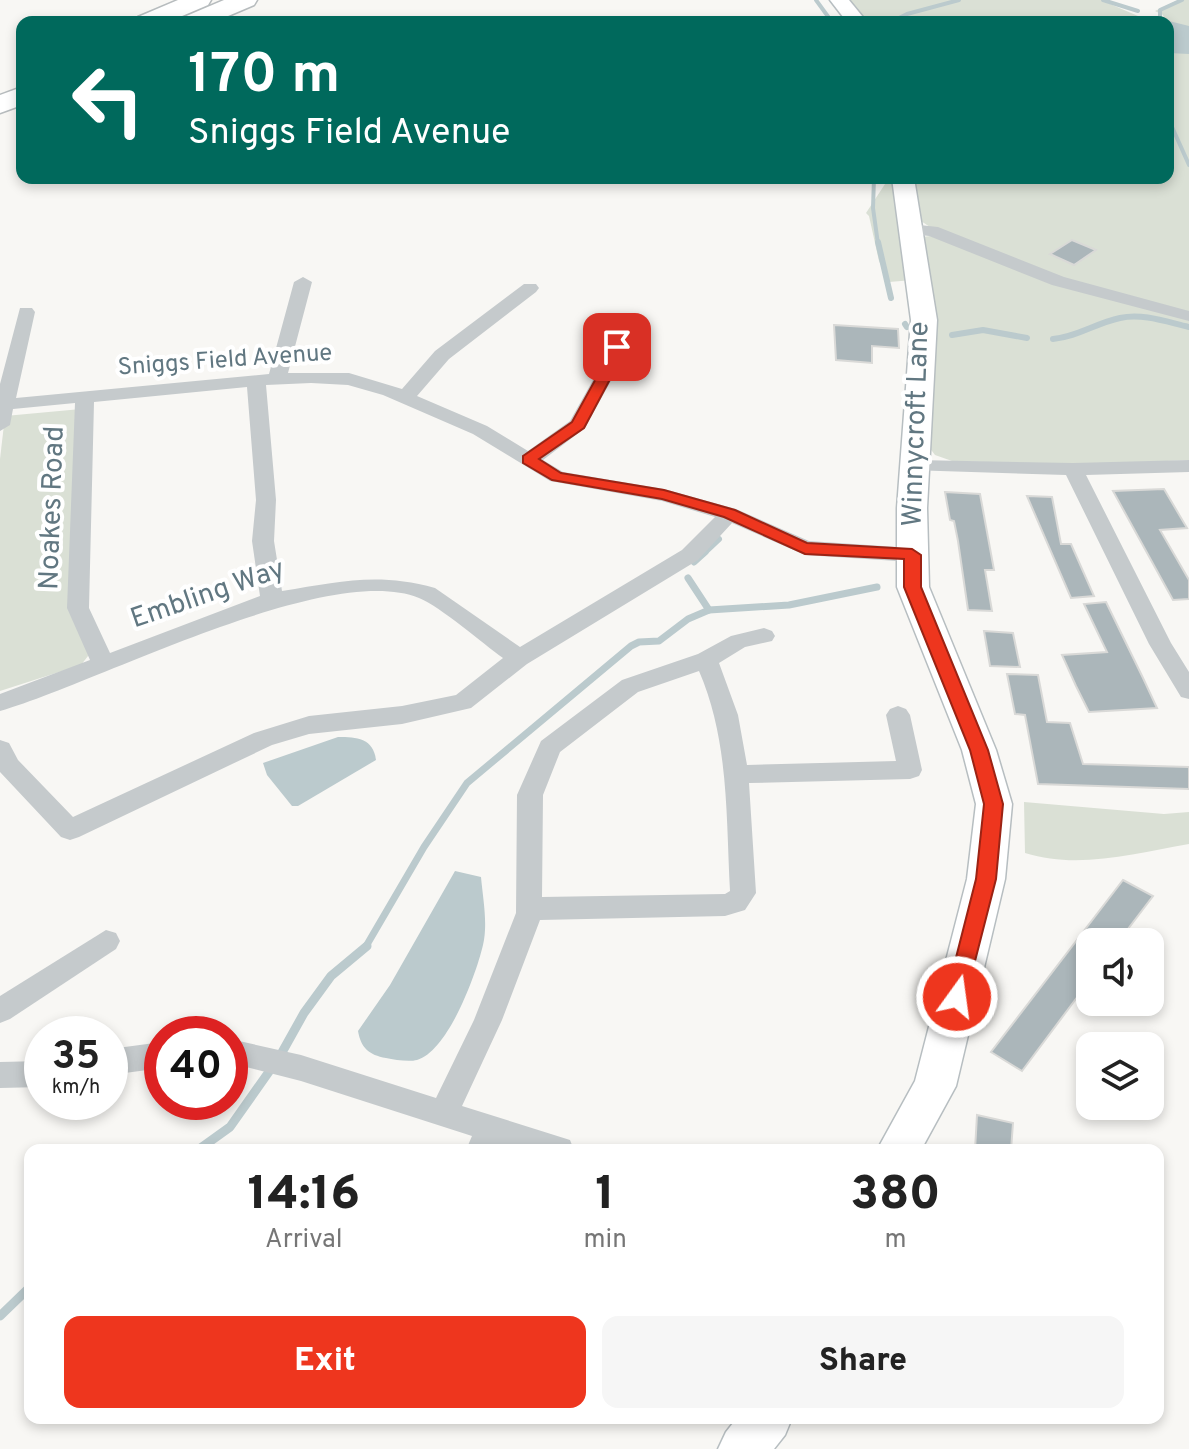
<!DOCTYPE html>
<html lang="en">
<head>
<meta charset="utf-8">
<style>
  :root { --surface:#fff; --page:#f6f6f6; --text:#222; --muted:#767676; --accent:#ee361e }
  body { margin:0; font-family:Overpass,sans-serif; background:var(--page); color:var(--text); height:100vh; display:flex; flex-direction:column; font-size:30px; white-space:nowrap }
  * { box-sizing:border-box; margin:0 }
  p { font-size:26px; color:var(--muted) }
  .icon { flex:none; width:44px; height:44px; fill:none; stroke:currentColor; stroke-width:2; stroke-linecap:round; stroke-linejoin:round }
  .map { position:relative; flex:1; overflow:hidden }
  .details { position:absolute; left:24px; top:1144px; width:1140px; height:280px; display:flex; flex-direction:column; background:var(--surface); border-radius:16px; box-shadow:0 4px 12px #0003 }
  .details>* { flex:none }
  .guide { position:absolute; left:16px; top:16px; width:1158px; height:168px; border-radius:16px; box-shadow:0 4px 12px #0003; background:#00695c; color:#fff; overflow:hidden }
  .buttons { position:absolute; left:1076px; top:928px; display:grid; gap:16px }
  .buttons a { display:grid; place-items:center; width:88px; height:88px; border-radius:16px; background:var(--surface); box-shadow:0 4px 12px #0003; font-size:40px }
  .speed { position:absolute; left:24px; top:1016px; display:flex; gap:16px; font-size:40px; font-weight:700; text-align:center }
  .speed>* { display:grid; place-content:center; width:104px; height:104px; border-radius:50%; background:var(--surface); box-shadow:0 4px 12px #0003; line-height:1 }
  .speed small { font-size:20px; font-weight:400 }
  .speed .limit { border:12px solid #d22; background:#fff; color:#111 }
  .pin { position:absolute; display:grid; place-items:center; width:68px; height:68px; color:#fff; margin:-34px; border-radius:16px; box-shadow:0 4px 12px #0006 }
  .me { position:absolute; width:88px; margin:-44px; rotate:14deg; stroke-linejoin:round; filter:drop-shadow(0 0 6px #0008) }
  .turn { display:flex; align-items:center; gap:28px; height:168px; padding:0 40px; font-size:36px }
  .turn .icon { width:104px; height:104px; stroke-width:2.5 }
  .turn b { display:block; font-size:56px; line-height:68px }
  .eta { display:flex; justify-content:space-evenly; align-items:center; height:136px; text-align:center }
  .eta b { font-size:48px; font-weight:800; line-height:56px }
  .action { display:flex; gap:16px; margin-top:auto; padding:16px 40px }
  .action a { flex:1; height:92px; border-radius:16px; background:var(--accent); color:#fff; font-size:32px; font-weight:800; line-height:92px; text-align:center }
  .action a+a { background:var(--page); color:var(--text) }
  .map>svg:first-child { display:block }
</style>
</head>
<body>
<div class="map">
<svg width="1189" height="1449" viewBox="0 0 1189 1449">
  <rect width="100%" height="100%" fill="#f8f7f4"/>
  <!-- green -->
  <g fill="#dae0d5">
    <path d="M842 0H1101L1138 16 1164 20 1163 15 1155 11 1178 0H1189V313L1076 283 930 227 921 221 905 178H1168V22H860Z"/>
    <path d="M889 178H897L913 280 889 282 879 261 869 216 866 213Z"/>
    <path d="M930 236 1189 317V460L1077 465 952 461 935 455 929 447 922 237Z"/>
    <path d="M81 409 88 656 81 665 0 691V459L5 416Z"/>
    <path d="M1024 802 1164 814 1189 812V844C1135 853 1079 870 1025 853Z"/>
  </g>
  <!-- water -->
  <g fill="#bbcacd">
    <path d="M1165 20 1189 26V54L1168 53V22Z"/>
    <path d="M338 737C357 737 373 738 376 760L298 806H292L267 775 263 763Z"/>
    <path d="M455 871 481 877C483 899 488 924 483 945 476 975 448 1051 417 1060 409 1062 395 1060 386 1058 369 1055 361 1048 358 1031L390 985Z"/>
  </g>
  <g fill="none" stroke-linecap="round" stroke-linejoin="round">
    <!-- stream-far3 -->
    <g stroke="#bbcacd" stroke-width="4">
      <path d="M816 0 832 22"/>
      <path d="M1103 0 1138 11"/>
      <path d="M891 22 907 14 959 0"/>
      <path d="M1160 22V10L1182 0"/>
      <path d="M1168 118 1189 165"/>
      <path d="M874 178 873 208 878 244"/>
    </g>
    <!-- stream-far2 -->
    <g stroke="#bbcacd" stroke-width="6">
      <path d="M878 242 891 298"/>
      <path d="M905 324 907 327"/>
      <path d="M952 335 983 330 1027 338"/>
      <path d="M1053 339C1077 337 1096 323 1120 318 1143 313 1167 322 1189 327"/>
      <path d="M703 554 719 539"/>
    </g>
    <!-- stream-far1 -->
    <g stroke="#bbcacd" stroke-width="7">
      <path d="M694 562 705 552"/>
      <path d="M688 578 709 610"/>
      <path d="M365 948 424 847 467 783 631 646 639 642 659 641 688 619 709 610 789 605 877 587"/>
    </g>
    <!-- stream -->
    <g stroke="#bbcacd" stroke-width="9">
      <path d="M280 1056 304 1013 331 976 367 946"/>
      <path d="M198 1150 230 1127 273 1066"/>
      <path d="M0 1316 30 1287"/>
    </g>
  </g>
  <!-- building -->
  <g fill="#abb6ba" stroke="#d9d9d7" stroke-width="2">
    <path d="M1072 240 1096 250 1074 265 1050 254Z"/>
    <path d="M834 325 898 329 899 348 872 346V363L836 360Z"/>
    <path d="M1164 489 1187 528 1160 530 1189 580V599L1173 600 1113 491Z"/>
    <path d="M945 492 980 494 994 570H985L992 611 968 610 958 541 954 521 950 520Z"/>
    <path d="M1027 496 1052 497 1061 544H1071L1094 596 1071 598Z"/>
    <path d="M1106 602 1143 678 1157 708 1089 712 1076 686 1062 655 1107 652 1084 604Z"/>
    <path d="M984 631 1013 633 1020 667 990 666Z"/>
    <path d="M1007 674 1038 675 1047 722 1070 723 1083 764 1189 767V789L1038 784 1025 715 1015 714Z"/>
    <path d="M1123 880 1153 896 1118 942H1090V980L1022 1071 991 1052Z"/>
    <path d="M977 1115 1013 1123 1011 1150H975Z"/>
  </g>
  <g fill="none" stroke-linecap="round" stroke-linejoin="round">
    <!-- secondary casing -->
    <g stroke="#b7bec1" stroke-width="3">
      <g id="secondary">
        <path d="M830 0H849L867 22H847Z"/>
        <path d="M892 178H914L937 320 927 508 929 587 996 750 1012 804 1005 879 956 1086 921 1150H877L915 1081 967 879 976 804 962 750 897 587V508L911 320Z"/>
        <path d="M737 1418H792L785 1435 774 1449H718L726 1432Z"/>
      </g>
    </g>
    <!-- highway casing -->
    <g stroke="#b7bcbe" stroke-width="3">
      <g id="highway">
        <path d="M178 0H211L208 5 168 22H135L138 17Z"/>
        <path d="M224 0H257L254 5 214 22H181L184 17Z"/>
        <path d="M22 87V105L0 113V95Z"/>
      </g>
    </g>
    <!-- street -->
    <g fill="#c5cacc" fill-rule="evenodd">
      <path d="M910 224 938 227 1064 277 1189 311V321L1052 285 929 236 904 233 902 229Z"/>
      <path d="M303 277 312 282 288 373H349L402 389 435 351 524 284H536L539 288 536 292 449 359 417 396 487 426 528 451 570 421 607 355 610 343H624L625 355 585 428 543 460 563 472 664 489 736 509 809 541 912 548 920 550 923 555 920 560 912 562 805 555 732 523 698 560 527 664 471 708 402 724 309 734 272 745 79 837 70 840 61 837 0 772V740L9 743 18 760 73 817 254 733 309 716 402 706 456 695 503 658C482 643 441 607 419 598 327 561 97 683 0 711V694L90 660 67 608 75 403 13 409 10 425 0 431V384L20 308H32L35 312 16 398 269 374 294 282ZM311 383 348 385 383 395 473 434 550 481 662 501 715 517 682 550 520 647 435 588C377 572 339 582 282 591L274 541 276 500 266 385ZM247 387 256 500 252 541 260 596 110 653 89 608 94 402Z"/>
      <path d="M916 460 1073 463 1189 460V472L1086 475 1171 643 1189 672V699L1181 697 1149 644 1066 475 909 470 906 466 909 462Z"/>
      <path d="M764 628 772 631 775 636 772 641 745 647 719 663 738 715 747 765 896 761 886 715 890 709 898 706 906 709 910 715 922 770 919 776 910 779 749 783 756 893 745 910 725 916 540 920 502 1020 462 1106 570 1140 574 1150H516L499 1144 496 1150H466L472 1136 301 1081 230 1063V1039L301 1055 436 1098 474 1020 516 913 517 795 541 741 622 680 698 654 731 636ZM699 671C729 740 726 816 730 891L725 894 542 897 543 795 560 752 638 692Z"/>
      <path d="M106 930 116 933 120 941 116 949 10 1019 0 1023V996Z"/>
      <path d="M162 1042V1068L110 1075V1049Z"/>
      <path d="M42 1061V1087L0 1088V1062Z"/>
    </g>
    <!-- secondary -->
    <use href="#secondary" fill="#fff" fill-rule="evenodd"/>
    <!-- highway -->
    <use href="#highway" fill="#fff" fill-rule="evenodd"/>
  </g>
  <!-- route -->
  <path fill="#ee361e" stroke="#9b2314" stroke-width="2" d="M617 343 624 347 623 355 584 428 539 459 561 473 664 490 735 510 807 543 912 549 921 555V587L988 750 1003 804 996 879 964 1004 957 1006 949 1004 946 997 976 879 984 804 970 750 904 587V559L805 554 724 517 662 499 552 480 523 463V456L572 422 609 355 610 347Z"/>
  <g text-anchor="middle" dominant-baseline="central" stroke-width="8" stroke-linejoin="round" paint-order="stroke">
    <!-- far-street labels -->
    <g font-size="24" fill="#617781" stroke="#fff">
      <text transform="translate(225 361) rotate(-4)">Sniggs Field Avenue</text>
    </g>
    <!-- street labels -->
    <g font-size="28" fill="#617781" stroke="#fff">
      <text transform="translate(917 424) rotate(-88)">Winnycroft Lane</text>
      <text transform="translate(53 508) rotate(-88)">Noakes Road</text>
      <text transform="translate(208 595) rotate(-19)">Embling Way</text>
    </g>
  </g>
</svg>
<div class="buttons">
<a><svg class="icon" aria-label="sound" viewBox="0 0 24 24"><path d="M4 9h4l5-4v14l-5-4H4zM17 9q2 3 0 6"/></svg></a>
<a><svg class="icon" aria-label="layers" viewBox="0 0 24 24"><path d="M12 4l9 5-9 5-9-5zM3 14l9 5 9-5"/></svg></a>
</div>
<div class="speed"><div>35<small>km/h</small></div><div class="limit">40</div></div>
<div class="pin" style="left:617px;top:347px;background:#d93025"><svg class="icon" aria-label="arrive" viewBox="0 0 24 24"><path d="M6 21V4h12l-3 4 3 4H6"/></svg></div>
<svg class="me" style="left:957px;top:997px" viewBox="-20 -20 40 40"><circle r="17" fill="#ee361e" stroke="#fff" stroke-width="3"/><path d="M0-11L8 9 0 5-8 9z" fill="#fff"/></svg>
<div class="guide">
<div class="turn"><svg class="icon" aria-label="left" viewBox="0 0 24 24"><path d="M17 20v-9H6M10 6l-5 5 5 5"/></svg><div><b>170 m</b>Sniggs Field Avenue</div></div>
</div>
<section class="details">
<div class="eta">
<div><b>14:16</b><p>Arrival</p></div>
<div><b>1</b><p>min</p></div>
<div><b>380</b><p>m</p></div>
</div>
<div class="action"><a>Exit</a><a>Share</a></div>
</section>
</div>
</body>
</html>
